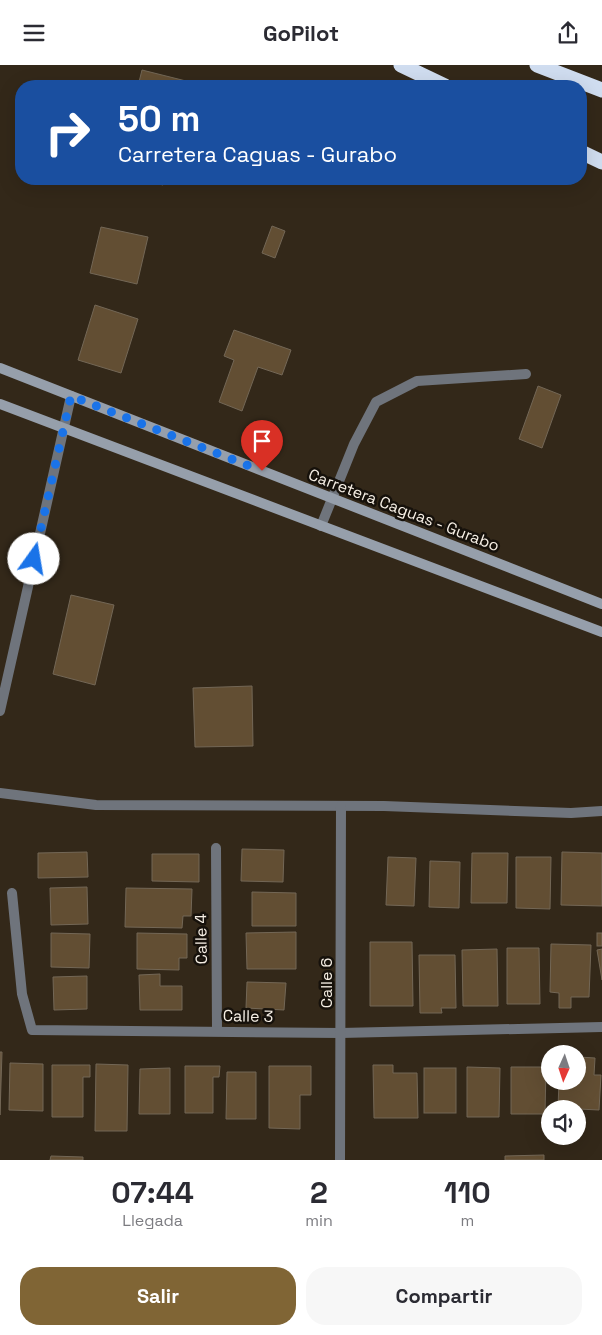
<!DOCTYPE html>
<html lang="es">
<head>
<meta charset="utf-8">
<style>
  :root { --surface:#fff; --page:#f7f7f7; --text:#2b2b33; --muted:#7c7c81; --accent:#806535 }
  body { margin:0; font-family:"Space Grotesk",sans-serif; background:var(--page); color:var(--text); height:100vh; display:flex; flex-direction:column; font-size:19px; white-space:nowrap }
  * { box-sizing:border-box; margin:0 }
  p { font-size:16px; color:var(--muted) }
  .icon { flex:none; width:28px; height:28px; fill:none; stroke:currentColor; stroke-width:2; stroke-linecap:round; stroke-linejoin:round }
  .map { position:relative; height:1095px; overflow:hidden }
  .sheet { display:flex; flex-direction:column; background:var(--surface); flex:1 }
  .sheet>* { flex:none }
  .top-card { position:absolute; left:15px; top:15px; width:572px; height:105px; border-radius:20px; box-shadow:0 5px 20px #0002; background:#1a4fa0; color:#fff; overflow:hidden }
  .needle { width:32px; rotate:183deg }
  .controls { position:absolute; left:541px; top:980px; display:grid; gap:10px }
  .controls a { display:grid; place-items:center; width:45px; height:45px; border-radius:50%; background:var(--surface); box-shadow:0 5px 20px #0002; font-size:25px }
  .pin { position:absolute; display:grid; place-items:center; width:42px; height:42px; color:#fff; margin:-51px -21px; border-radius:50% 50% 50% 0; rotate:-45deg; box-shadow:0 0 5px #0007 }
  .pin .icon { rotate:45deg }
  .me { position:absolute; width:55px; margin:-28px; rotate:13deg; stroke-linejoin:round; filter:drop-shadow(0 0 4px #0008) }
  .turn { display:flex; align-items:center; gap:18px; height:105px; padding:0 20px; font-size:22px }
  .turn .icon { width:65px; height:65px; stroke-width:2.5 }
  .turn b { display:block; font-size:35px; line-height:42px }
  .eta { display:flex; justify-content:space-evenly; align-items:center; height:85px; text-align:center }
  .eta b { font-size:30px; font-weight:700; line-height:35px }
  .action { display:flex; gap:10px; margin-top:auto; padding:10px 20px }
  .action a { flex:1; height:58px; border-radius:20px; background:var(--accent); color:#fff; font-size:20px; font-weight:700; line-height:58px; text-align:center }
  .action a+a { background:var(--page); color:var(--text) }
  header { display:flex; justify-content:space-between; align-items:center; height:65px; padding:0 20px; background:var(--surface); font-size:22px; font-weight:700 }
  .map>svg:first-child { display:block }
</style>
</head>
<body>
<header><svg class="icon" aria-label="menu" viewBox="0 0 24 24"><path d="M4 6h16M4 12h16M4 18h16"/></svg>GoPilot<svg class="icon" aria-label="share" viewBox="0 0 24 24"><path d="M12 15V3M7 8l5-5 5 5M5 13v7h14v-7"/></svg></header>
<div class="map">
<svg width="602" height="1095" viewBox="0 0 602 1095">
  <rect width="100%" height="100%" fill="#332819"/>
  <!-- building -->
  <g fill="#624e33" stroke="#736756">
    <path d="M142 5 190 17 189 21H138Z"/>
    <path d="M141 114H165L163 120Z"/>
    <path d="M272 161 285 166 275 193 262 188Z"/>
    <path d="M101 162 148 172 137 219 90 208Z"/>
    <path d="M95 240 138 254 121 308 78 295Z"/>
    <path d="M234 265 291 285 282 310 258 302 242 346 219 337 234 295 224 291Z"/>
    <path d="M538 321 561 330 542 383 519 374Z"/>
    <path d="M71 530 114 540 95 620 53 609Z"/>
    <path d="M252 621 253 681 195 682 193 623Z"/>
    <path d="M242 784 284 785 283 817 241 816Z"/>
    <path d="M87 787 88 812 38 813V788Z"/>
    <path d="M562 787 602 788V841L561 840Z"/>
    <path d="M472 788H508L507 838H471Z"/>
    <path d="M152 789H199V817L152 816Z"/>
    <path d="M388 792 416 793 414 841 386 840Z"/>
    <path d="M516 792H551L550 844 516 843Z"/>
    <path d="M430 796 460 797 459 843 429 842Z"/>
    <path d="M87 822 88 859 51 860 50 823Z"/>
    <path d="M126 823 192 824 191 851H183L182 863 125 862Z"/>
    <path d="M252 827 296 828V861H252Z"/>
    <path d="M296 867V904H247L246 868Z"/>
    <path d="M51 868 90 869 89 903 51 902Z"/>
    <path d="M137 868 187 869V893H179V905L137 904Z"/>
    <rect x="597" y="868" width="5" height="13"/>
    <path d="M370 877H412L413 941H370Z"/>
    <path d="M551 879 591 880 589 932H571V943H559V928L550 927Z"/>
    <path d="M507 883H539L540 939H507Z"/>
    <path d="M497 884 498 941H463L462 885Z"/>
    <path d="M602 884V915L597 885Z"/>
    <path d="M419 890H455L456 943H441L442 948H420Z"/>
    <path d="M160 909V921H182V945H140L139 910Z"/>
    <path d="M87 911V944L54 945 53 912Z"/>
    <path d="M247 917 286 918 284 945 246 943Z"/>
    <path d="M0 987H2L0 1050Z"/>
    <path d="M579 992 595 993 594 1010H601L599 1045 558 1043 559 1016H578Z"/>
    <path d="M10 998 43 999V1046L9 1045Z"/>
    <path d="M96 999 128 1000 127 1066H95Z"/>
    <path d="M52 1000H90V1012H83V1052H52Z"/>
    <path d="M373 1000H393V1008H417L418 1053H374Z"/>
    <path d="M185 1001H220L219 1012H213V1048H185Z"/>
    <path d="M269 1001H311V1030H300V1064L269 1063Z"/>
    <path d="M467 1002 500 1003 499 1052H467Z"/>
    <path d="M511 1002H546L545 1049H511Z"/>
    <path d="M170 1003V1049H139L140 1004Z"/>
    <rect x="424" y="1003" width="32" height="45"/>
    <path d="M227 1007H256V1054H226Z"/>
    <path d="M544 1090V1095H505V1091Z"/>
    <path d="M51 1091 83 1092V1095H50Z"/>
  </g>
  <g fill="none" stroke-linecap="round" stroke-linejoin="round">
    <!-- service -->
    <path stroke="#6f747c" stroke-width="10" d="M321 461 354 379 376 337 417 316 526 309"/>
    <!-- minor -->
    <g stroke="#6f747c" stroke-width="10">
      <path d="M0 728 96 740 384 741 571 748 602 746"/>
      <path d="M216 783 217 965"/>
      <path d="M12 828 22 929 32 965 341 968 602 962"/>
      <path d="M340 1095 341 741"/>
    </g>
    <!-- tertiary -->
    <path stroke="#6f747c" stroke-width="10" d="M0 646 71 331"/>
    <!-- secondary -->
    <g stroke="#969fab" stroke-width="10">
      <path d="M0 303 602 539"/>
      <path d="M0 339 602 567"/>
    </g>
    <!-- motorway -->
    <g stroke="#d0ddf0" stroke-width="15">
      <path d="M401 0 445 21"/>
      <path d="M537 0 602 25"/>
      <path d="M581 87 602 97"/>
    </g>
  </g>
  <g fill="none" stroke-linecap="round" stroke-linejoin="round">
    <!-- route -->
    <path stroke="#1a73e8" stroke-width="9" stroke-dasharray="0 16.2" d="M34 494 71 331 262 406"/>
  </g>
  <g text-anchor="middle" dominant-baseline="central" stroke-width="5" stroke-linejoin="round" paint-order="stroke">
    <!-- street labels -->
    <g font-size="16" fill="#f6efe5" stroke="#16110b">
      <text transform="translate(404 445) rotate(21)">Carretera Caguas - Gurabo</text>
      <text transform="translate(201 874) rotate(-91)">Calle 4</text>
      <text transform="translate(326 918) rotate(-90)">Calle 6</text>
      <text transform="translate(248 951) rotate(1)">Calle 3</text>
    </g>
  </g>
</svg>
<div class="controls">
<a><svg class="needle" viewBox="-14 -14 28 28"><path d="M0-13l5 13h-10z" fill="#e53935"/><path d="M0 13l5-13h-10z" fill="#7c7c81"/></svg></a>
<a><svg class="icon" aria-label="sound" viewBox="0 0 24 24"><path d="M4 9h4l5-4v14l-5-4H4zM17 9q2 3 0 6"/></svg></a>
</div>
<div class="pin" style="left:262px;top:406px;background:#d93025"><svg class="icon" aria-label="arrive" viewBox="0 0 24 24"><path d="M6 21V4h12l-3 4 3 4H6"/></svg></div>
<svg class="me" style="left:34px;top:494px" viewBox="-20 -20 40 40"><circle r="19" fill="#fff"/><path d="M0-13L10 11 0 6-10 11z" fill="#1a73e8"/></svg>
<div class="top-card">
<div class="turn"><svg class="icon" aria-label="right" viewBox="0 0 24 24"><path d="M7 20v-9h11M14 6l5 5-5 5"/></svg><div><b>50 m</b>Carretera Caguas - Gurabo</div></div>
</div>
</div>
<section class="sheet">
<div class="eta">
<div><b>07:44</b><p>Llegada</p></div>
<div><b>2</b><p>min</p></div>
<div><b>110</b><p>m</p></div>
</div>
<div class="action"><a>Salir</a><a>Compartir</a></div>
</section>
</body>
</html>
